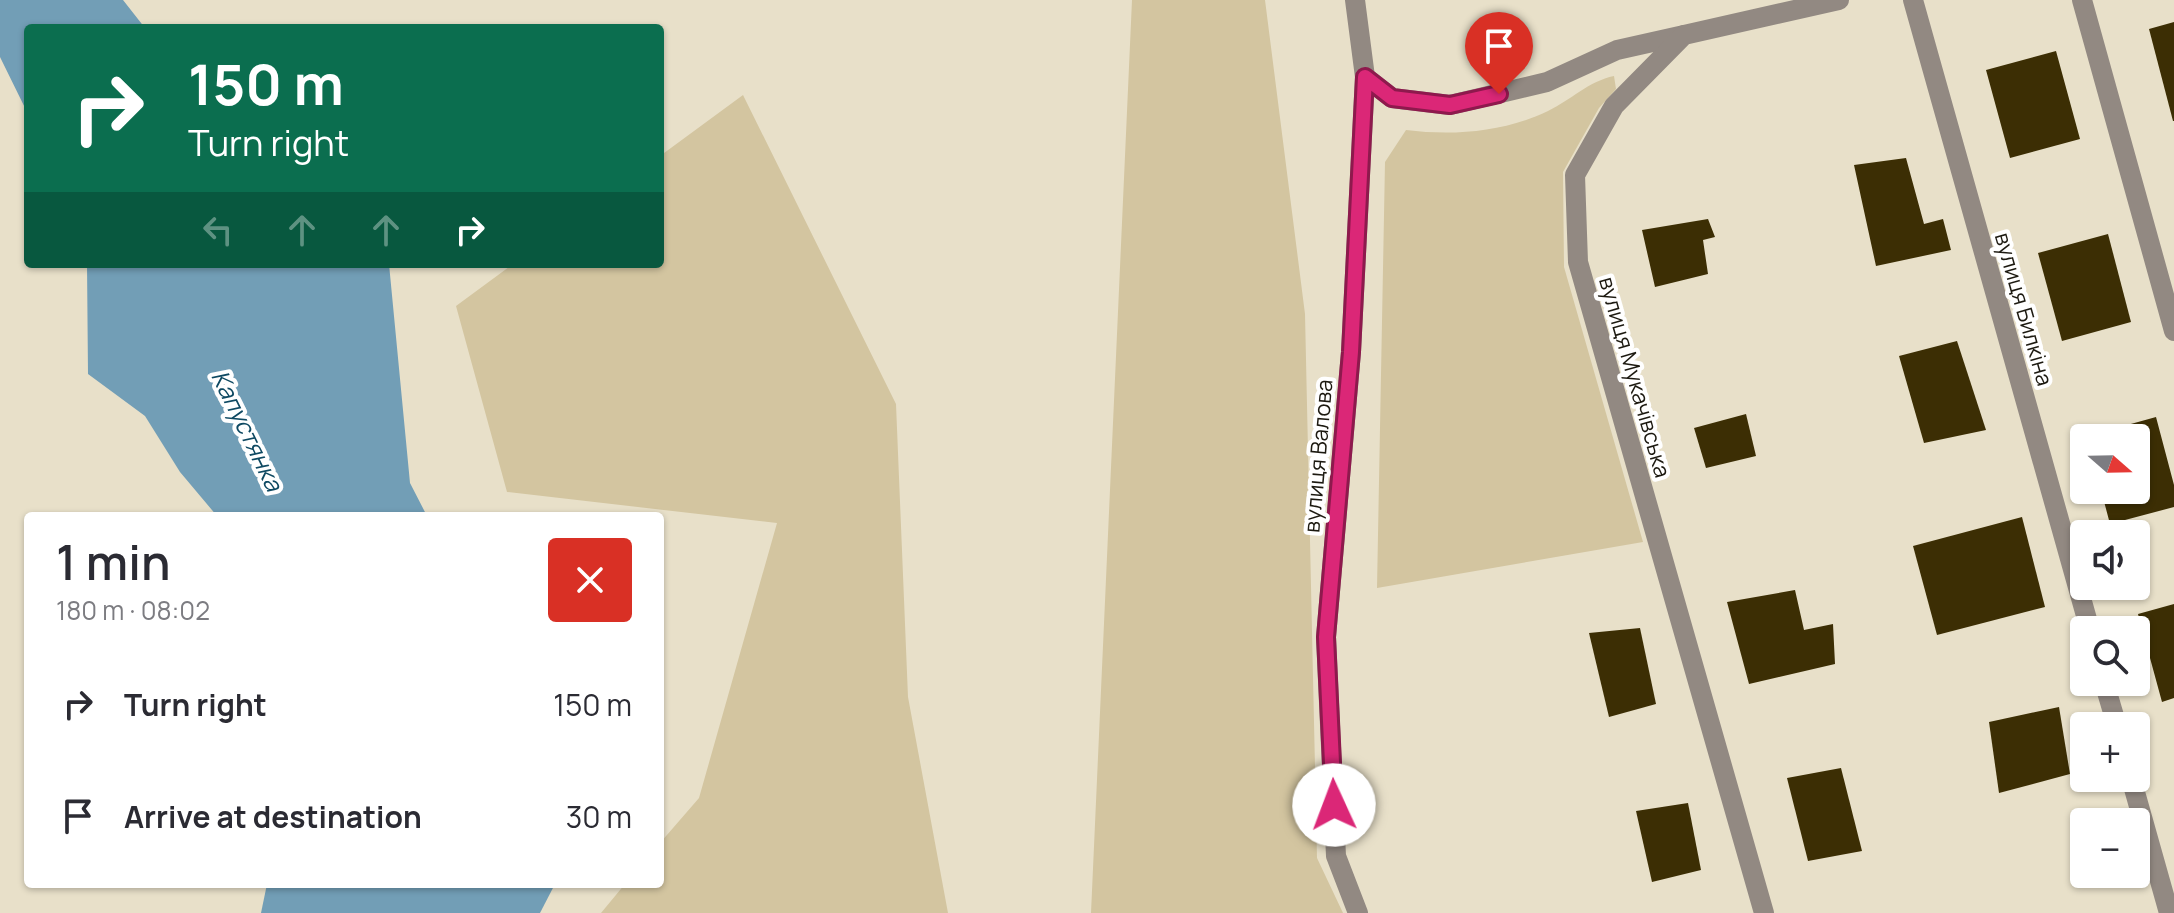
<!DOCTYPE html>
<html lang="en">
<head>
<meta charset="utf-8">
<style>
  :root { --surface:#fff; --page:#f7f7f7; --text:#2b2b33; --muted:#7c7c81 }
  body { margin:0; font-family:Manrope,sans-serif; background:var(--page); color:var(--text); height:100vh; display:flex; flex-direction:column; font-size:30px; white-space:nowrap }
  * { box-sizing:border-box; margin:0 }
  p { font-size:26px; color:var(--muted) }
  .icon { flex:none; width:44px; height:44px; fill:none; stroke:currentColor; stroke-width:2; stroke-linecap:round; stroke-linejoin:round }
  .map { position:relative; flex:1; overflow:hidden }
  .sheet { position:absolute; left:24px; top:512px; width:640px; height:376px; display:flex; flex-direction:column; background:var(--surface); border-radius:8px; box-shadow:0 2px 6px #0004 }
  .sheet>* { flex:none }
  .banner { position:absolute; left:24px; top:24px; width:640px; height:244px; border-radius:8px; box-shadow:0 2px 6px #0004; background:#0b6e4f; color:#fff; overflow:hidden }
  .needle { width:52px; rotate:110deg }
  .controls { position:absolute; left:2070px; top:424px; display:grid; gap:16px }
  .controls a { display:grid; place-items:center; width:80px; height:80px; border-radius:8px; background:var(--surface); box-shadow:0 2px 6px #0004; font-size:40px }
  .pin { position:absolute; display:grid; place-items:center; width:68px; height:68px; color:#fff; margin:-82px -34px; border-radius:50% 50% 50% 0; rotate:-45deg; box-shadow:0 0 8px #0007 }
  .pin .icon { rotate:45deg }
  .me { position:absolute; width:88px; margin:-44px; rotate:358deg; stroke-linejoin:round; filter:drop-shadow(0 0 6px #0008) }
  .turn { display:flex; align-items:center; gap:28px; height:168px; padding:0 32px; font-size:36px }
  .turn .icon { width:104px; height:104px; stroke-width:2.5 }
  .turn b { display:block; font-size:56px; line-height:68px }
  .lanes { display:flex; align-items:center; height:76px; padding:0 32px; background:#0003; justify-content:center; gap:40px; direction:ltr }
  .lanes .off { opacity:.35 }
  .round { display:grid; place-items:center; flex:none; width:84px; height:84px; border-radius:8px; background:var(--page) }
  .head { display:flex; align-items:center; justify-content:space-between; height:136px; padding:0 32px }
  h1 { font-size:48px; font-weight:600; line-height:60px }
  ul { padding:0; list-style:none }
  li { display:flex; align-items:center; gap:24px; height:112px; padding:0 32px }
  li div { flex:1 }
  li b { display:block; font-size:30px }
  li em { font-style:normal }
  .map>svg:first-child { display:block }
</style>
</head>
<body>
<div class="map">
<svg width="2174" height="913" viewBox="0 0 2174 913">
  <rect width="100%" height="100%" fill="#e8e0c9"/>
  <!-- green -->
  <g fill="#d3c5a0">
    <path d="M1132 0H1265L1305 314 1317 858 1343 913H1091Z"/>
    <path d="M1614 76 1616 89 1599 108 1563 172 1564 267 1643 542 1377 588 1385 162 1406 130C1454 136 1504 132 1548 111 1571 100 1589 81 1614 76Z"/>
    <path d="M743 95 896 404 908 697 948 913H601L625 884H660V843L699 798 777 523 507 492 456 306 513 264H660V156Z"/>
  </g>
  <!-- water -->
  <g fill="#729eb6">
    <path d="M0 0H123L145 28H28V114L0 57Z"/>
    <path d="M87 264H389L410 483 427 516H217L180 472 145 416 88 374Z"/>
    <path d="M267 884H555L540 913H261Z"/>
  </g>
  <!-- building -->
  <g fill="#3c2e04">
    <path d="M2174 22V121H2173L2149 29Z"/>
    <path d="M2056 51 2080 139 2010 158 1986 70Z"/>
    <path d="M1906 158 1924 224 1943 219 1951 250 1876 266 1854 165Z"/>
    <path d="M1708 219 1715 237 1703 240 1708 274 1655 287 1642 230Z"/>
    <path d="M2108 234 2131 322 2062 341 2038 253Z"/>
    <path d="M1957 341 1986 430 1924 443 1899 356Z"/>
    <path d="M1746 414 1756 456 1706 468 1694 428Z"/>
    <path d="M2156 417 2174 485V507L2110 524 2101 490H2136V438L2084 437Z"/>
    <path d="M2022 517 2045 607 1937 635 1913 546Z"/>
    <path d="M1795 590 1804 630 1833 624 1835 664 1749 684 1727 602Z"/>
    <path d="M2174 604V698L2162 702 2138 614Z"/>
    <path d="M1640 628 1656 704 1609 717 1589 633Z"/>
    <path d="M2059 707 2070 774 1999 793 1989 722Z"/>
    <path d="M1841 768 1862 851 1808 861 1787 778Z"/>
    <path d="M1688 803 1701 870 1652 882 1636 811Z"/>
  </g>
  <g fill="none" stroke-linecap="round" stroke-linejoin="round">
    <!-- minor -->
    <g stroke="#928982" stroke-width="20">
      <path d="M1355 0 1365 77 1351 352 1326 637 1336 856 1358 913"/>
      <path d="M1913 0 2090 630"/>
      <path d="M2082 0 2174 331"/>
      <path d="M1365 77 1392 98 1450 105 1547 82 1617 50 1684 35"/>
      <path d="M2104 682 2117 726"/>
      <path d="M2131 778 2169 913"/>
      <path d="M1764 913 1578 262 1575 175 1614 106 1684 35 1839 0"/>
    </g>
  </g>
  <g fill="none" stroke-linecap="round" stroke-linejoin="round">
    <!-- route casing -->
    <g stroke="#8e194d" stroke-width="20">
      <path id="route" d="M1334 805 1326 637 1351 352 1365 77 1392 98 1450 105 1499 94"/>
    </g>
    <!-- route -->
    <use href="#route" stroke="#db2777" stroke-width="14"/>
  </g>
  <g text-anchor="middle" dominant-baseline="central" stroke-width="8" stroke-linejoin="round" paint-order="stroke">
    <!-- street labels -->
    <g font-size="22" fill="#1c1910" stroke="#fff">
      <text transform="translate(2024 309) rotate(74)">вулиця Билкіна</text>
      <text transform="translate(1635 377) rotate(74)">вулиця Мукачівська</text>
      <text transform="translate(1318 456) rotate(-85)">вулиця Валова</text>
    </g>
    <!-- water labels -->
    <g font-size="24" font-style="italic" fill="#0e4962" stroke="#fff">
      <text transform="translate(248 430) rotate(64)">Капустянка</text>
    </g>
  </g>
</svg>
<div class="controls">
<a><svg class="needle" viewBox="-14 -14 28 28"><path d="M0-13l5 13h-10z" fill="#e53935"/><path d="M0 13l5-13h-10z" fill="#7c7c81"/></svg></a>
<a><svg class="icon" aria-label="sound" viewBox="0 0 24 24"><path d="M4 9h4l5-4v14l-5-4H4zM17 9q2 3 0 6"/></svg></a>
<a><svg class="icon" aria-label="search" viewBox="0 0 24 24"><circle cx="10" cy="10" r="6"/><path d="M15 15l6 6"/></svg></a>
<a>+</a>
<a>−</a>
</div>
<div class="pin" style="left:1499px;top:94px;background:#d93025"><svg class="icon" aria-label="arrive" viewBox="0 0 24 24"><path d="M6 21V4h12l-3 4 3 4H6"/></svg></div>
<svg class="me" style="left:1334px;top:805px" viewBox="-20 -20 40 40"><circle r="19" fill="#fff"/><path d="M0-13L10 11 0 6-10 11z" fill="#db2777"/></svg>
<div class="banner">
<div class="turn"><svg class="icon" aria-label="right" viewBox="0 0 24 24"><path d="M7 20v-9h11M14 6l5 5-5 5"/></svg><div><b>150 m</b>Turn right</div></div>
<div class="lanes"><svg class="icon off" aria-label="left" viewBox="0 0 24 24"><path d="M17 20v-9H6M10 6l-5 5 5 5"/></svg><svg class="icon off" aria-label="ahead" viewBox="0 0 24 24"><path d="M12 20V5M6 11l6-6 6 6"/></svg><svg class="icon off" aria-label="ahead" viewBox="0 0 24 24"><path d="M12 20V5M6 11l6-6 6 6"/></svg><svg class="icon" aria-label="right" viewBox="0 0 24 24"><path d="M7 20v-9h11M14 6l5 5-5 5"/></svg></div>
</div>
<section class="sheet">
<div class="head"><div><h1>1 min</h1><p>180 m · 08:02</p></div><a class="round" style="background:#d93025;color:#fff"><svg class="icon" aria-label="close" viewBox="0 0 24 24"><path d="M6 6l12 12M18 6L6 18"/></svg></a></div>
<ul>
<li><svg class="icon" aria-label="right" viewBox="0 0 24 24"><path d="M7 20v-9h11M14 6l5 5-5 5"/></svg><div><b>Turn right</b></div><em>150 m</em></li>
<li><svg class="icon" aria-label="arrive" viewBox="0 0 24 24"><path d="M6 21V4h12l-3 4 3 4H6"/></svg><div><b>Arrive at destination</b></div><em>30 m</em></li>
</ul>
</section>
</div>
</body>
</html>
